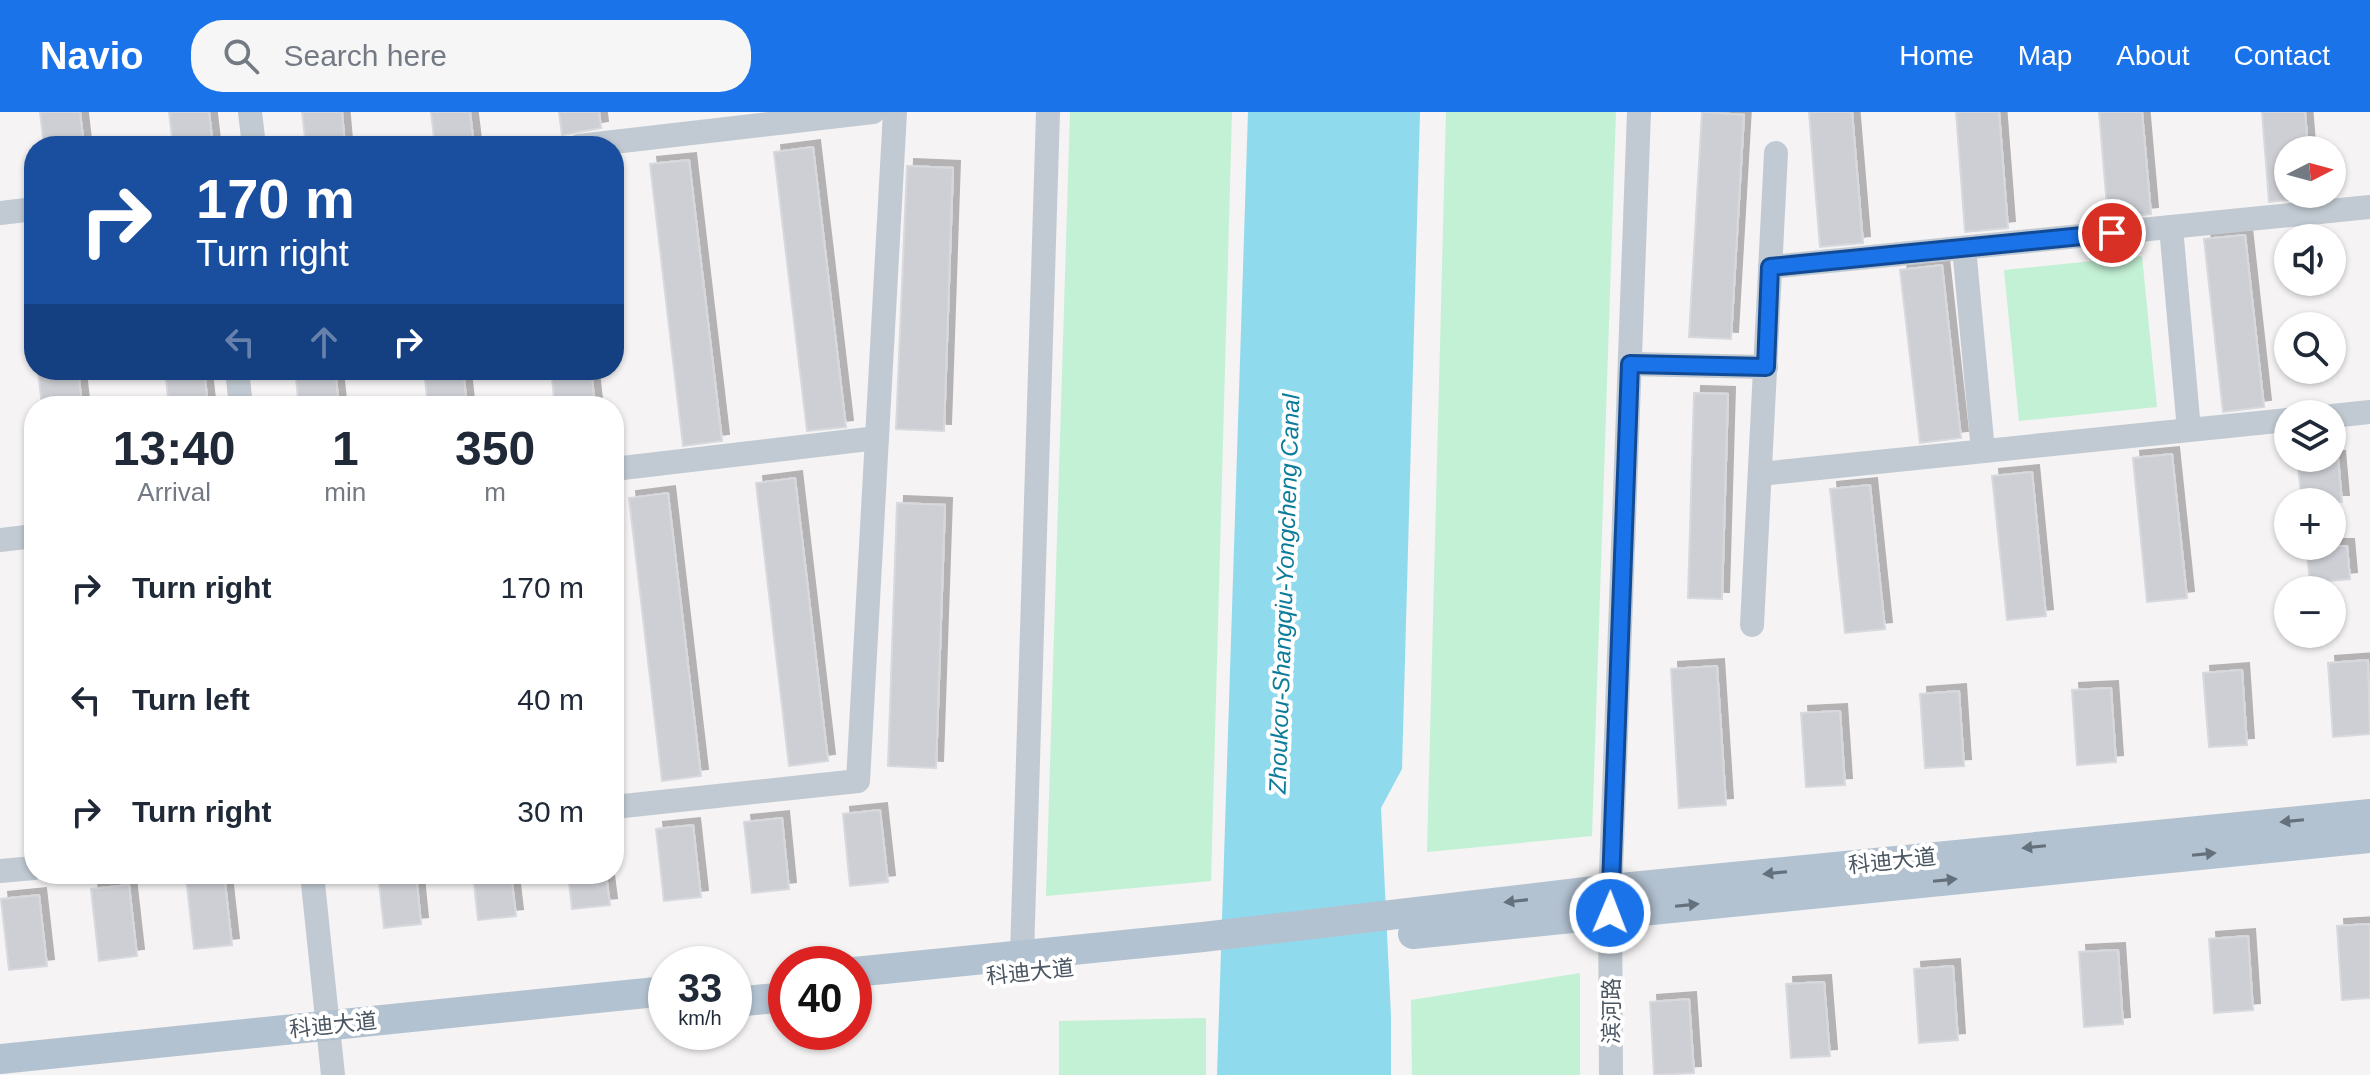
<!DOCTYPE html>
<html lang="en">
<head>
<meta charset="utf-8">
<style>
  :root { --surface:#fff; --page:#f6f6f7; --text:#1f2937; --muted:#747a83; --accent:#1a73e8 }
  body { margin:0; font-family:Helvetica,"Noto Sans SC",sans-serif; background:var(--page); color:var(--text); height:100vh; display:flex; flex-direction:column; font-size:30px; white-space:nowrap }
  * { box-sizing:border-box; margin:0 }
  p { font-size:26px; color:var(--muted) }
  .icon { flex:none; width:44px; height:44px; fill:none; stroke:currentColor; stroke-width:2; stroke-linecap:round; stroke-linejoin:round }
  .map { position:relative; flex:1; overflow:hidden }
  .side { position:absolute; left:24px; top:284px; width:600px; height:488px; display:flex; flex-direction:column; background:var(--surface); border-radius:32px; box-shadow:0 2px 6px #0004 }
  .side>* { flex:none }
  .banner { position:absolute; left:24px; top:24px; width:600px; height:244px; border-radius:32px; box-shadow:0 2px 6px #0004; background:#1a4fa0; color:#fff; overflow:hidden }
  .needle { width:52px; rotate:84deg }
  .buttons { position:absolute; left:2274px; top:24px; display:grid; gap:16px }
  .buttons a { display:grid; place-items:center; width:72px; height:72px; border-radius:50%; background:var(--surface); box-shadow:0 2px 6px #0004; font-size:40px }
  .speed { position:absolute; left:648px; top:834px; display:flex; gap:16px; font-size:40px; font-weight:700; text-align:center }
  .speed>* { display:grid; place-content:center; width:104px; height:104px; border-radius:50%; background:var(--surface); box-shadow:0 2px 6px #0004; line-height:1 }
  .speed small { font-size:20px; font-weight:400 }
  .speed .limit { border:12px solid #d22; background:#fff; color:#111 }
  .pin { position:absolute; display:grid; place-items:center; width:68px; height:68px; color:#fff; margin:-34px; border:4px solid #fff; border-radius:50%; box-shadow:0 2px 8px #0007 }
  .me { position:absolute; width:88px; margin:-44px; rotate:1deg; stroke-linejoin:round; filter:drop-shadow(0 0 6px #0008) }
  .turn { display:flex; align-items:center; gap:28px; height:168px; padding:0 40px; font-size:36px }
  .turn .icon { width:104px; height:104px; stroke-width:2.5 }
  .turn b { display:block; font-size:56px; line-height:68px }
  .lanes { display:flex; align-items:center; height:76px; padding:0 40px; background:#0003; justify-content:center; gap:40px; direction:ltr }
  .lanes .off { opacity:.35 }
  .eta { display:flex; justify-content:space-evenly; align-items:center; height:136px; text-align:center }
  .eta b { font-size:48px; font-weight:800; line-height:56px }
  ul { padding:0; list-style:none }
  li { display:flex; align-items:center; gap:24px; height:112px; padding:0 40px }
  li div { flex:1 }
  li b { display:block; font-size:30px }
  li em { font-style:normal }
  header { display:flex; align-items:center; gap:48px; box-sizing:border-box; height:112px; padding:0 40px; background:var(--accent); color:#fff }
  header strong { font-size:38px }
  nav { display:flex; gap:44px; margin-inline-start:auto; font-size:28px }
  .search { width:560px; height:72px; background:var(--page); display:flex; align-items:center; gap:20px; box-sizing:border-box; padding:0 28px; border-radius:32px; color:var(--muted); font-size:30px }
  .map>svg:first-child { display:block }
</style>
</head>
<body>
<header>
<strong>Navio</strong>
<div class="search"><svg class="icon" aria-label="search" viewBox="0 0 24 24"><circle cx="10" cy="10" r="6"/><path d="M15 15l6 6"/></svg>Search here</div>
<nav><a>Home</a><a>Map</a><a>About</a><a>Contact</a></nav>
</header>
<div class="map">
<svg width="2370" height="963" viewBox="0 0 2370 963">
  <defs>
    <filter id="shadow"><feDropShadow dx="7" dy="-7" stdDeviation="0" flood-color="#0004"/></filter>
  </defs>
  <rect width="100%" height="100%" fill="#f5f3f3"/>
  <!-- green -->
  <g fill="#c3f1d5">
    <path d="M1070 0H1232L1211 769 1046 784Z"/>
    <path d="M1446 0H1616L1592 724 1427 740Z"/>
    <path d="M2142 144 2157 295 2019 309 2004 158Z"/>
    <path d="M1580 861V963H1412L1411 888Z"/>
    <path d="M1206 906V963H1059V909Z"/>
  </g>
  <!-- water -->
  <path fill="#90daee" d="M1248 0H1420L1402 657 1381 696 1391 904V963H1217Z"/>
  <!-- building -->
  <g fill="#cdcfd5" stroke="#d7d9de" stroke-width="2" filter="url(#shadow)">
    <path d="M40 0H80L84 34H44Z"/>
    <path d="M169 0H209L213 34H173Z"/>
    <path d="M302 0H342L345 34H306Z"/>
    <path d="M431 0H470L474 34H435Z"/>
    <path d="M559 0H599L601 16 562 23Z"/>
    <path d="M1702 0 1744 3 1731 227 1689 225Z"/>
    <path d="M1809 0H1852L1863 131 1820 135Z"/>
    <path d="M1956 0H1999L2008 116 1965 120Z"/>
    <path d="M2099 0H2142L2151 102 2108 106Z"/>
    <path d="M2262 0H2305L2308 38H2288V88L2269 90Z"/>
    <path d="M813 35 846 315 807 319 774 40Z"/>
    <path d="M689 48 722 329 683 334 650 52Z"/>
    <path d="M907 54 953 56 944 319 896 317Z"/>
    <path d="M2245 123 2264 295 2223 300 2204 127Z"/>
    <path d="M1942 153 1961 326 1920 331 1900 158Z"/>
    <path d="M38 258H78L82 294H42Z"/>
    <path d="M165 258H204L208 294H169Z"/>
    <path d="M295 258H335L339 294H299Z"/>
    <path d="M424 258H463L467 294H428Z"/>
    <path d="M551 258H591L595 294H555Z"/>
    <path d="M1694 281 1728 282 1722 487 1688 486Z"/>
    <path d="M2172 342 2187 486 2147 490 2133 346Z"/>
    <path d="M2297 346H2338L2342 390H2302Z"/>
    <path d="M2032 360 2046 504 2007 508 1992 364Z"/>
    <path d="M795 366 828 649 789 654 756 371Z"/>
    <path d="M1870 373 1885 517 1845 521 1830 377Z"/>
    <path d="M668 381 701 664 662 669 629 386Z"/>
    <path d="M897 391 945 393 936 656 888 654Z"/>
    <path d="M2306 434H2347L2350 467 2310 471Z"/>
    <path d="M2368 548 2370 622 2333 625 2328 551Z"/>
    <path d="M1717 554 1726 693 1679 696 1671 557Z"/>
    <path d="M2242 558 2247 633 2209 635 2203 561Z"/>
    <path d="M2111 576 2116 650 2077 653 2072 578Z"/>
    <path d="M1959 579 1964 654 1925 656 1920 582Z"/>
    <path d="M1840 599 1845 673 1806 675 1801 601Z"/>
    <path d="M880 698 888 770 850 774 843 702Z"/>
    <path d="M782 706 789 777 752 781 744 710Z"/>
    <path d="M693 713 701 785 664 789 656 717Z"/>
    <path d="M224 762 232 833 194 837 186 765Z"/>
    <path d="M378 762H416L421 812 384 816Z"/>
    <path d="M473 762H511L516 804 478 808Z"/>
    <path d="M568 762H606L610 793 572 797Z"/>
    <path d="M129 773 137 844 99 849 91 777Z"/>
    <path d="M39 783 47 854 9 858 1 787Z"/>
    <path d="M2370 812V886L2342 888 2337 814Z"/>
    <path d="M2248 824 2253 898 2214 901 2209 827Z"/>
    <path d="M2118 838 2123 912 2084 915 2079 840Z"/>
    <path d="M1953 854 1958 928 1919 931 1914 857Z"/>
    <path d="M1824 870 1830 944 1791 946 1786 872Z"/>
    <path d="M1689 887 1694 961 1654 963 1650 890Z"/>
  </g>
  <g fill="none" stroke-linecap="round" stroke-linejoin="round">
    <!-- minor -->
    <g stroke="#c1cad2" stroke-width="24">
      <path d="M250 0 254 34"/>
      <path d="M579 34 873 0"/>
      <path d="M0 101 34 97"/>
      <path d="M2171 115 2189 318"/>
      <path d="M1964 136 1983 339"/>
      <path d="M1770 155 2370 95"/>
      <path d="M1630 252 1766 255"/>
      <path d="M237 258 241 294"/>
      <path d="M2332 304 2370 300"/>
      <path d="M614 357 877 326"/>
      <path d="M1760 362 2288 308"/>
      <path d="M0 428 34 424"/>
      <path d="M1752 513 1776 41"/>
      <path d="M614 695 858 669 895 0"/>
      <path d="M0 759 34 756"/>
      <path d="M312 762 333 963"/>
      <path d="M1022 843 1048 0"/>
      <path d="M1611 963 1610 787 1639 0"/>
    </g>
    <!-- major -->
    <g stroke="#b3c2d1" stroke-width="30">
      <path d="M1413 822 2370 726"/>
      <path d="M854 860 1203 825 1611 777 2370 702"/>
      <path d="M734 890 786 885"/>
      <path d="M0 947 666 879"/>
    </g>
  </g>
  <!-- one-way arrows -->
  <defs><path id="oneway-solid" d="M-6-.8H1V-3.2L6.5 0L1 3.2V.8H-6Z" transform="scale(2)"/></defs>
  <g fill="#64717d">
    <use href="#oneway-solid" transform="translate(2292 709) rotate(174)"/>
    <use href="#oneway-solid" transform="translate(2034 735) rotate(174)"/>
    <use href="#oneway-solid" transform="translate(2204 742) rotate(-6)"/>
    <use href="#oneway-solid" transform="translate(1775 761) rotate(174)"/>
    <use href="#oneway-solid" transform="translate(1945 768) rotate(-6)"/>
    <use href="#oneway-solid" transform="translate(1516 789) rotate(173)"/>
    <use href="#oneway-solid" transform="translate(1687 793) rotate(-6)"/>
  </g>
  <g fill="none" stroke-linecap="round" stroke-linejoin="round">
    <!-- route casing -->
    <g stroke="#114b97" stroke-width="20">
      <path id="route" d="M1610 801 1630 252 1766 255 1770 155 2112 121"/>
    </g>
    <!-- route -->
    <use href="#route" stroke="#1a73e8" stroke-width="14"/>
  </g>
  <g text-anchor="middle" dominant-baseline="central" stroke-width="8" stroke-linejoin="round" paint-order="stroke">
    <!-- street labels -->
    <g font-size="22" fill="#4a5661" stroke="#fff">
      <text transform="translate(1892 749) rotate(-6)">科迪大道</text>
      <text transform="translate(1030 860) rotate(-6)">科迪大道</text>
      <text transform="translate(1611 899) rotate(-90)">滨河路</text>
      <text transform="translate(333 913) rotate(-6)">科迪大道</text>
    </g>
    <!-- water labels -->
    <g font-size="24" font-style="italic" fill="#0c7c9b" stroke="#fff">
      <text transform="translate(1284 482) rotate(-88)">Zhoukou-Shangqiu-Yongcheng Canal</text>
    </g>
  </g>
</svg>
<div class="buttons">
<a><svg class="needle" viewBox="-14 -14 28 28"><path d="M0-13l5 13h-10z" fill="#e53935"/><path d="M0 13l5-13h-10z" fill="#747a83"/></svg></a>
<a><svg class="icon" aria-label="sound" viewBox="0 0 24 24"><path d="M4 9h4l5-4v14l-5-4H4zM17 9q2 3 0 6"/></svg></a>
<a><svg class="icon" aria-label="search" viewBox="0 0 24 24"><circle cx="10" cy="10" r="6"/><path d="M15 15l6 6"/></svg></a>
<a><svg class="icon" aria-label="layers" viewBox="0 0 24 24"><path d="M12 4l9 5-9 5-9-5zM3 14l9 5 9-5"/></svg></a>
<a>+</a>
<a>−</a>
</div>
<div class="speed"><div>33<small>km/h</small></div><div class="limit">40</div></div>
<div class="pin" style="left:2112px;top:121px;background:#d93025"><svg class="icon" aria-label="arrive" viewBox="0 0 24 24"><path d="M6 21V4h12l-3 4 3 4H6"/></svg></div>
<svg class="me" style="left:1610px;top:801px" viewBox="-20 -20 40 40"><circle r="17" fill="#1a73e8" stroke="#fff" stroke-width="3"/><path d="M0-11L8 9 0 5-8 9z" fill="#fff"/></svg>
<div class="banner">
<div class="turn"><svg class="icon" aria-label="right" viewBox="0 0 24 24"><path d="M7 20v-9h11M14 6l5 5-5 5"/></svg><div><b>170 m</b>Turn right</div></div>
<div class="lanes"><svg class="icon off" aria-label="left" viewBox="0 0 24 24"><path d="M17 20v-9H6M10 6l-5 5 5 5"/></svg><svg class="icon off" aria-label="ahead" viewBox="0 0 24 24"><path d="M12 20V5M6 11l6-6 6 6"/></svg><svg class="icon" aria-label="right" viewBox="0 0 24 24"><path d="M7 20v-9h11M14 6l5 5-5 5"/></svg></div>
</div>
<section class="side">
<div class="eta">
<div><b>13:40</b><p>Arrival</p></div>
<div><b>1</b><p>min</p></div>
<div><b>350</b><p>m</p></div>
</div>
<ul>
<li><svg class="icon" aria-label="right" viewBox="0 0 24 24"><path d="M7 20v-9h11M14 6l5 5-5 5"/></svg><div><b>Turn right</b></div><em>170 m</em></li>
<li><svg class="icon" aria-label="left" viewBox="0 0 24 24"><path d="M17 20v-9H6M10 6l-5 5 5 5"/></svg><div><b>Turn left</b></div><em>40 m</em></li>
<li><svg class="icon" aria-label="right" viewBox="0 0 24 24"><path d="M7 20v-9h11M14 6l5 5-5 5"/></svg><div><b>Turn right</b></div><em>30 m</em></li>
</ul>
</section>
</div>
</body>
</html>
